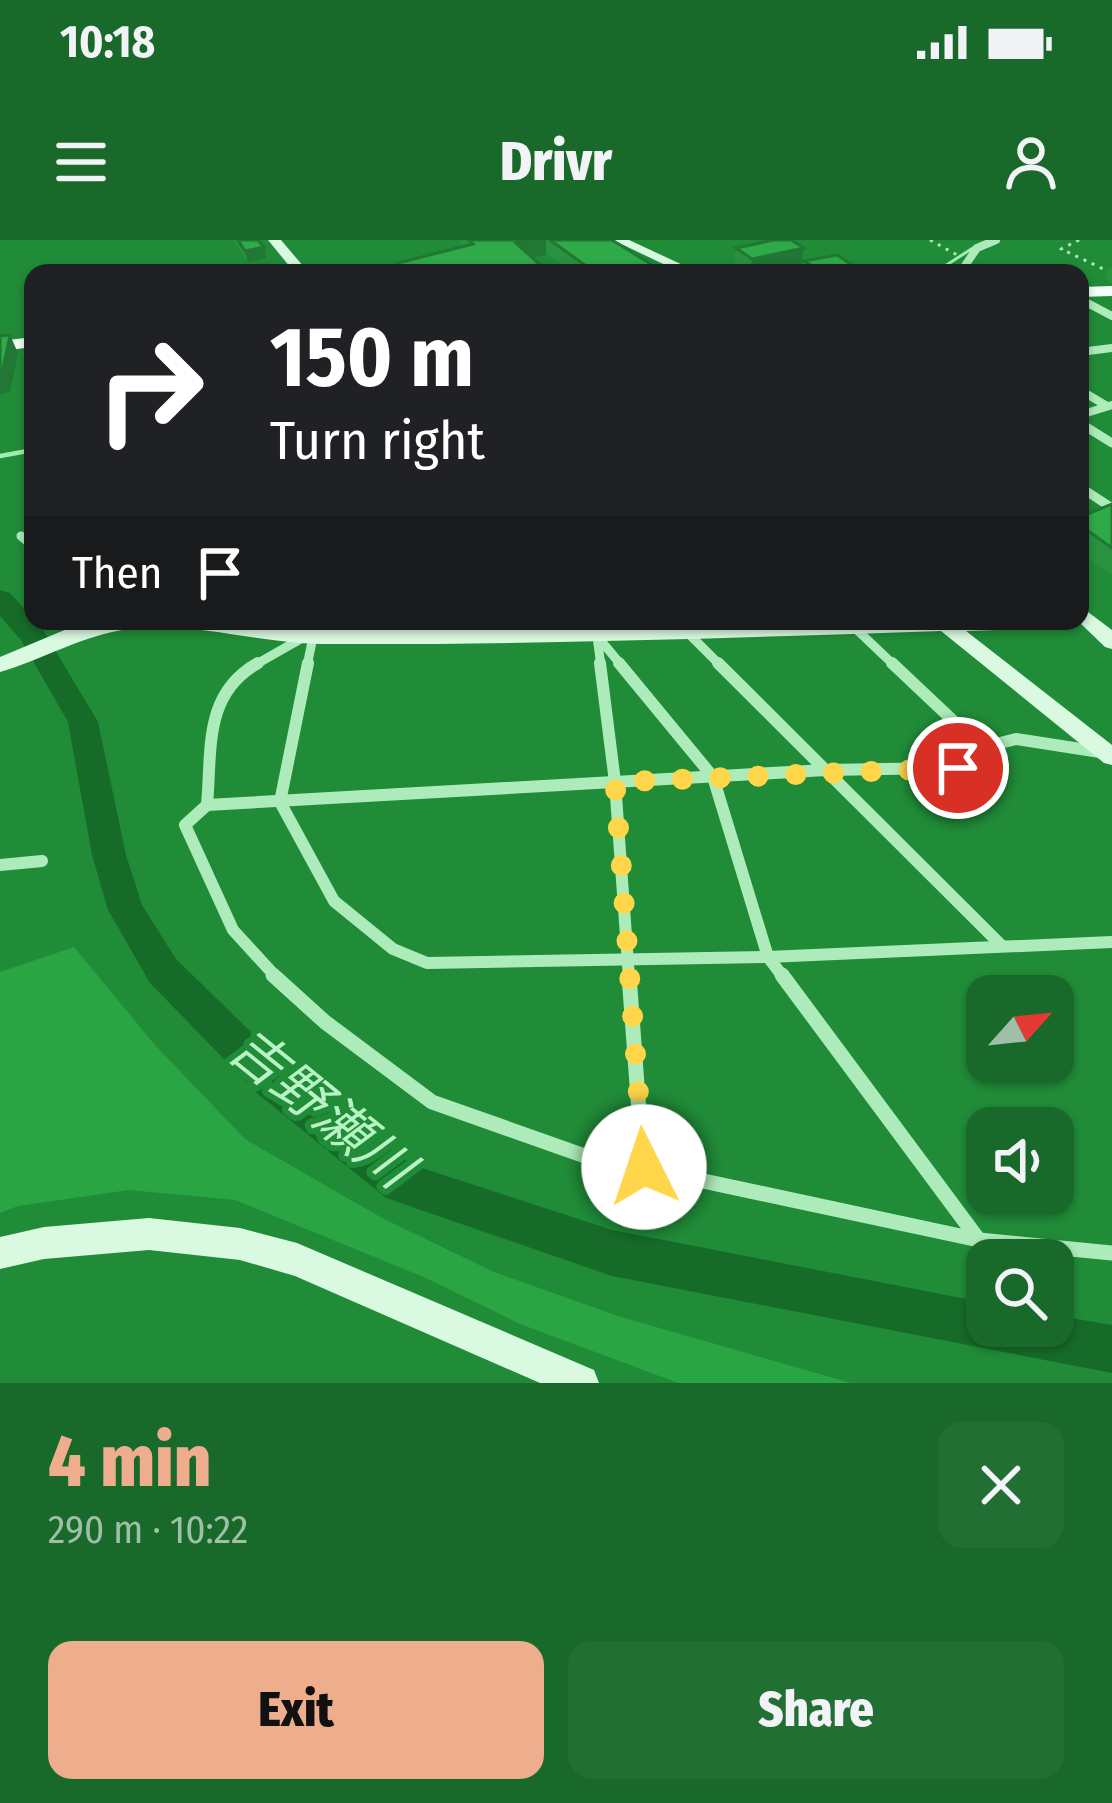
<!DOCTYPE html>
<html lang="en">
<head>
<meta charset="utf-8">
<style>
  :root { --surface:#18692a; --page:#216f32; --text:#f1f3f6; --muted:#9fbfa8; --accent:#eead8d }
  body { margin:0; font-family:"Fira Sans Condensed","Noto Sans JP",sans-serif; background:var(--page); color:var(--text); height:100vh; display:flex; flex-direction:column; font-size:45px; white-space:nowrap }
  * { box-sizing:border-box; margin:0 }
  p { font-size:39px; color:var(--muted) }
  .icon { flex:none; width:66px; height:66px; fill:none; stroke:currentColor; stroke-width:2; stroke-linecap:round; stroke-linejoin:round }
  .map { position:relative; height:1143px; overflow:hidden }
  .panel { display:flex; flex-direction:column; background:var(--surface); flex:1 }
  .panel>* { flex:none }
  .banner { position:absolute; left:24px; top:24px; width:1065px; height:366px; border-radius:24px; box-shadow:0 3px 9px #0004; background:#202124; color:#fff; overflow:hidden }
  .needle { width:78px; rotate:63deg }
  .controls { position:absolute; left:966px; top:735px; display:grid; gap:24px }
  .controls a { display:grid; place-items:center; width:108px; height:108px; border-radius:24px; background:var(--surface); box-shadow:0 3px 9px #0004; font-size:60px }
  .pin { position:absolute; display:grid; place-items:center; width:102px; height:102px; color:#fff; margin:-51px; border:6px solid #fff; border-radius:50%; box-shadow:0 3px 12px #0007 }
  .me { position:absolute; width:132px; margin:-66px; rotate:356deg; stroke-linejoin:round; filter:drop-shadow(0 0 9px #0008) }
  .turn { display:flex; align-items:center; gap:42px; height:252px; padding:0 48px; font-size:54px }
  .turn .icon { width:156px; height:156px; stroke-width:2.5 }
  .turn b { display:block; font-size:84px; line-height:102px }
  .then { display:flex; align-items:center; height:114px; padding:0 48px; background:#0003; gap:24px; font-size:45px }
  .round { display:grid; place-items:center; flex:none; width:126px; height:126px; border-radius:24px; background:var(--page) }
  .headline { display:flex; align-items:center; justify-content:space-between; height:204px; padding:0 48px }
  h1 { font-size:72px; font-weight:800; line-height:90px; color:var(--accent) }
  .cta { display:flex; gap:24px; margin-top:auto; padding:24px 48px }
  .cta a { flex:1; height:138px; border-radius:24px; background:var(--accent); color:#111; font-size:48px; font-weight:800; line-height:138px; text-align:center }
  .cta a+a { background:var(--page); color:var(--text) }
  .status { display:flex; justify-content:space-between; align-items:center; height:84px; padding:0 60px; background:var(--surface); direction:ltr }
  .status svg { height:33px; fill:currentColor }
  header { display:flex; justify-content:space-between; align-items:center; height:156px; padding:0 48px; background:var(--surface); font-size:54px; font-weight:800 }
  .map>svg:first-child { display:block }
</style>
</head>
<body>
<div class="status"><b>10:18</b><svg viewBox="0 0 49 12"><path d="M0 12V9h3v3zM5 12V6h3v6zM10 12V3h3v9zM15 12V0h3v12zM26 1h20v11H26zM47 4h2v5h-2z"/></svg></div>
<header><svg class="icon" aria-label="menu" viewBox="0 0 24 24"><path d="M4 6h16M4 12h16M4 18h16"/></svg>Drivr<svg class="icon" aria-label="person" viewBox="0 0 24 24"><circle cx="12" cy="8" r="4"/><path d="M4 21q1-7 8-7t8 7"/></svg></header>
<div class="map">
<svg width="1112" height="1143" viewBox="0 0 1112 1143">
  <rect width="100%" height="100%" fill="#208c38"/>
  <!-- green -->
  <path fill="#29a543" d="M74 707 154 804 245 899 382 978 494 1032 621 1077 851 1143H678L520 1084 426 1038 235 960 129 950 18 966 0 973V732Z"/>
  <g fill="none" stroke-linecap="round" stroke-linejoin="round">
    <!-- stream-far1 -->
    <path stroke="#a1edb0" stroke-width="3" d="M934 33 976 6"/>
    <!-- stream -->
    <path stroke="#a1edb0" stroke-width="4.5" d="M0 216 33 210"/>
    <!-- river -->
    <path fill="#166b29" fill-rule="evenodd" d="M0 350 10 353 42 388 98 482 126 615 142 665 176 719 286 826 413 925 612 990 987 1063V1086H1053V1075L1112 1085V1133L612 1036 386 958 258 854 150 743 108 670 92 615 68 482 21 400 0 376Z"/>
    <!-- path -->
    <g stroke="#adecba" stroke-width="3" stroke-dasharray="3 6" stroke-linecap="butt">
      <path d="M930 0 959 16"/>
      <path d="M1079 0 1061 9 1112 33"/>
    </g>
    <!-- street-far3 -->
    <g stroke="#adecba" stroke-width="8">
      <path d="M960 33 977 8 996 0"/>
      <path d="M1080 59 1112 76"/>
      <path d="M1080 112 1112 108"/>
      <path d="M1080 150 1107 166"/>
      <path d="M1080 175 1112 165"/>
      <path d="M1080 183 1085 186"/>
    </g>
    <!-- street-far2 -->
    <g stroke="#adecba" stroke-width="9">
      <path d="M1080 183 1112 203"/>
      <path d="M1080 247 1112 268"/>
      <path d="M21 296 33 306"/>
      <path d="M856 389 895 426"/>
      <path d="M688 393 721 426"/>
      <path d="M597 396 622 426"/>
      <path d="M597 397 601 426"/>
      <path d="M253 426 304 397"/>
      <path d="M307 426 313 397"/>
    </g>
    <!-- street-far1 -->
    <g stroke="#adecba" stroke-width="12">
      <path d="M308 423 280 562 334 661 393 709 427 723 768 717 1112 702"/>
      <path d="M600 423 615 542 629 738"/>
      <path d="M619 423 713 537 768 717 784 738"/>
      <path d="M718 423 1001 705"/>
      <path d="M892 423 999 524"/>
      <path d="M207 565C212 509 203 454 258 423"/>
      <path d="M0 625 42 621"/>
      <path d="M277 738 233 690 185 585 207 565 826 530 1002 527 996 504 1016 499 1100 512"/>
    </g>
    <!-- street -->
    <g stroke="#adecba" stroke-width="15">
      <path d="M273 735 325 782 432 862 582 915 979 1000 1112 1013"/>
      <path d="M629 735 643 927"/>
      <path d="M782 735 978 999"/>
    </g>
    <!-- secondary -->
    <g fill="#d9f9e0" fill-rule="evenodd">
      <path d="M268 0H281L309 33H295Z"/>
      <path d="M613 0H629L700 33H682Z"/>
      <path d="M1080 366 1112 390V409L1105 407 1078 381Z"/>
      <path d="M105 381H230L313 390 1066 381 1056 388 966 391 1112 505V525L1104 523 941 391C734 398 527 405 320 404 257 403 193 381 129 389 83 395 44 419 0 432V417L67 389Z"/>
      <path d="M149 978 240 988 297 1003 594 1130 599 1143H540L295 1036 240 1020 149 1010 44 1019 0 1029V997L44 987Z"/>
    </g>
    <!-- primary -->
    <g fill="#f3fff6" fill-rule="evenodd">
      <path d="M1112 46V56L1080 57V47Z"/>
      <path d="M33 97V107L0 111V101Z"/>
    </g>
  </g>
  <!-- wall -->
  <g fill="#28923f">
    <path d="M233 0H258L266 18 248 22Z"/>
    <path d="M460 0H612L662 33H572L546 13V15L533 18 549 33H399L398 23 460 7Z"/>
    <path d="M736 8 801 25 763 33H745L734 25Z"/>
    <path d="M804 21 862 33H802Z"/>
    <path d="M1109 28H1112V43L1105 39Z"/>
    <path d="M1112 264V334L1111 335 1080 312V277Z"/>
  </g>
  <!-- shaded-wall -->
  <g fill="#217733">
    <path d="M529 0H546V15L517 21 516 3Z"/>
    <path d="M264 7 266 18 248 22 245 11Z"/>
    <path d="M804 8 801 25 763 33H750L752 19Z"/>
    <path d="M10 95 18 113 10 152 0 154V134Z"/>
  </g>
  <!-- building -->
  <g fill="#2faa49" stroke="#217733" stroke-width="3">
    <path d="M238 0H258L264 7 245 11Z"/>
    <path d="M469 0H529L516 3 549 33H408L398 23 473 4Z"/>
    <path d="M550 0H612L662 31 651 33H592L589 28Z"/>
    <path d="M774 0H791L804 8 752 19 736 8Z"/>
    <path d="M837 15 863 32 823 33 804 21Z"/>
    <path d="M234 27 238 33H209L210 32Z"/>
    <path d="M10 95 2 134H0V96Z"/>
    <path d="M1112 264V308L1080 285V277Z"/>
  </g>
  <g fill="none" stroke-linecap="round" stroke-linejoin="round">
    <!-- route -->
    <path stroke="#ffd54a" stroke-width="21" stroke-dasharray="0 37.8" d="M644 927 615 542 958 528"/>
  </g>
  <g text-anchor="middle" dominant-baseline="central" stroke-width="12" stroke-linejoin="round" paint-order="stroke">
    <!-- near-water labels -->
    <g font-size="54" font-style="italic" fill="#b9f3c5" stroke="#208c38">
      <text transform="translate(321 868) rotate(39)">吉野瀬川</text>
    </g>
  </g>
</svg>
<div class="controls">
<a><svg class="needle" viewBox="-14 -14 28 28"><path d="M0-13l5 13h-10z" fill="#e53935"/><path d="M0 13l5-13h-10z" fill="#9fbfa8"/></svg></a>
<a><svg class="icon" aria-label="sound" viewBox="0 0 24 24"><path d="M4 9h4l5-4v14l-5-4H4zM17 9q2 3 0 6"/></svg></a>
<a><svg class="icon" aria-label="search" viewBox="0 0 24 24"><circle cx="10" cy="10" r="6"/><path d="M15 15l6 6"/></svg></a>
</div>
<div class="pin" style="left:958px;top:528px;background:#d93025"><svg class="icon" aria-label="arrive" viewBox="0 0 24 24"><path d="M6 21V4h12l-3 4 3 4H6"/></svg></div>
<svg class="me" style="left:644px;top:927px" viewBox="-20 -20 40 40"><circle r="19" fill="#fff"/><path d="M0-13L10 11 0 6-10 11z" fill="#ffd54a"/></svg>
<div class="banner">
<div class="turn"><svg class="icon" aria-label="right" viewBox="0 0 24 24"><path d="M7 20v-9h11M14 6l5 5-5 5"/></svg><div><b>150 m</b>Turn right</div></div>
<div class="then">Then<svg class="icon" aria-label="arrive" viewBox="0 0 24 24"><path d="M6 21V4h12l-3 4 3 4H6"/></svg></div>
</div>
</div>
<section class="panel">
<div class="headline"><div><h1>4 min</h1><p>290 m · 10:22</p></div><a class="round"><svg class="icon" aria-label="close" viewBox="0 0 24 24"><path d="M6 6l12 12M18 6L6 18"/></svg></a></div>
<div class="cta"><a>Exit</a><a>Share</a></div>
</section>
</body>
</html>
